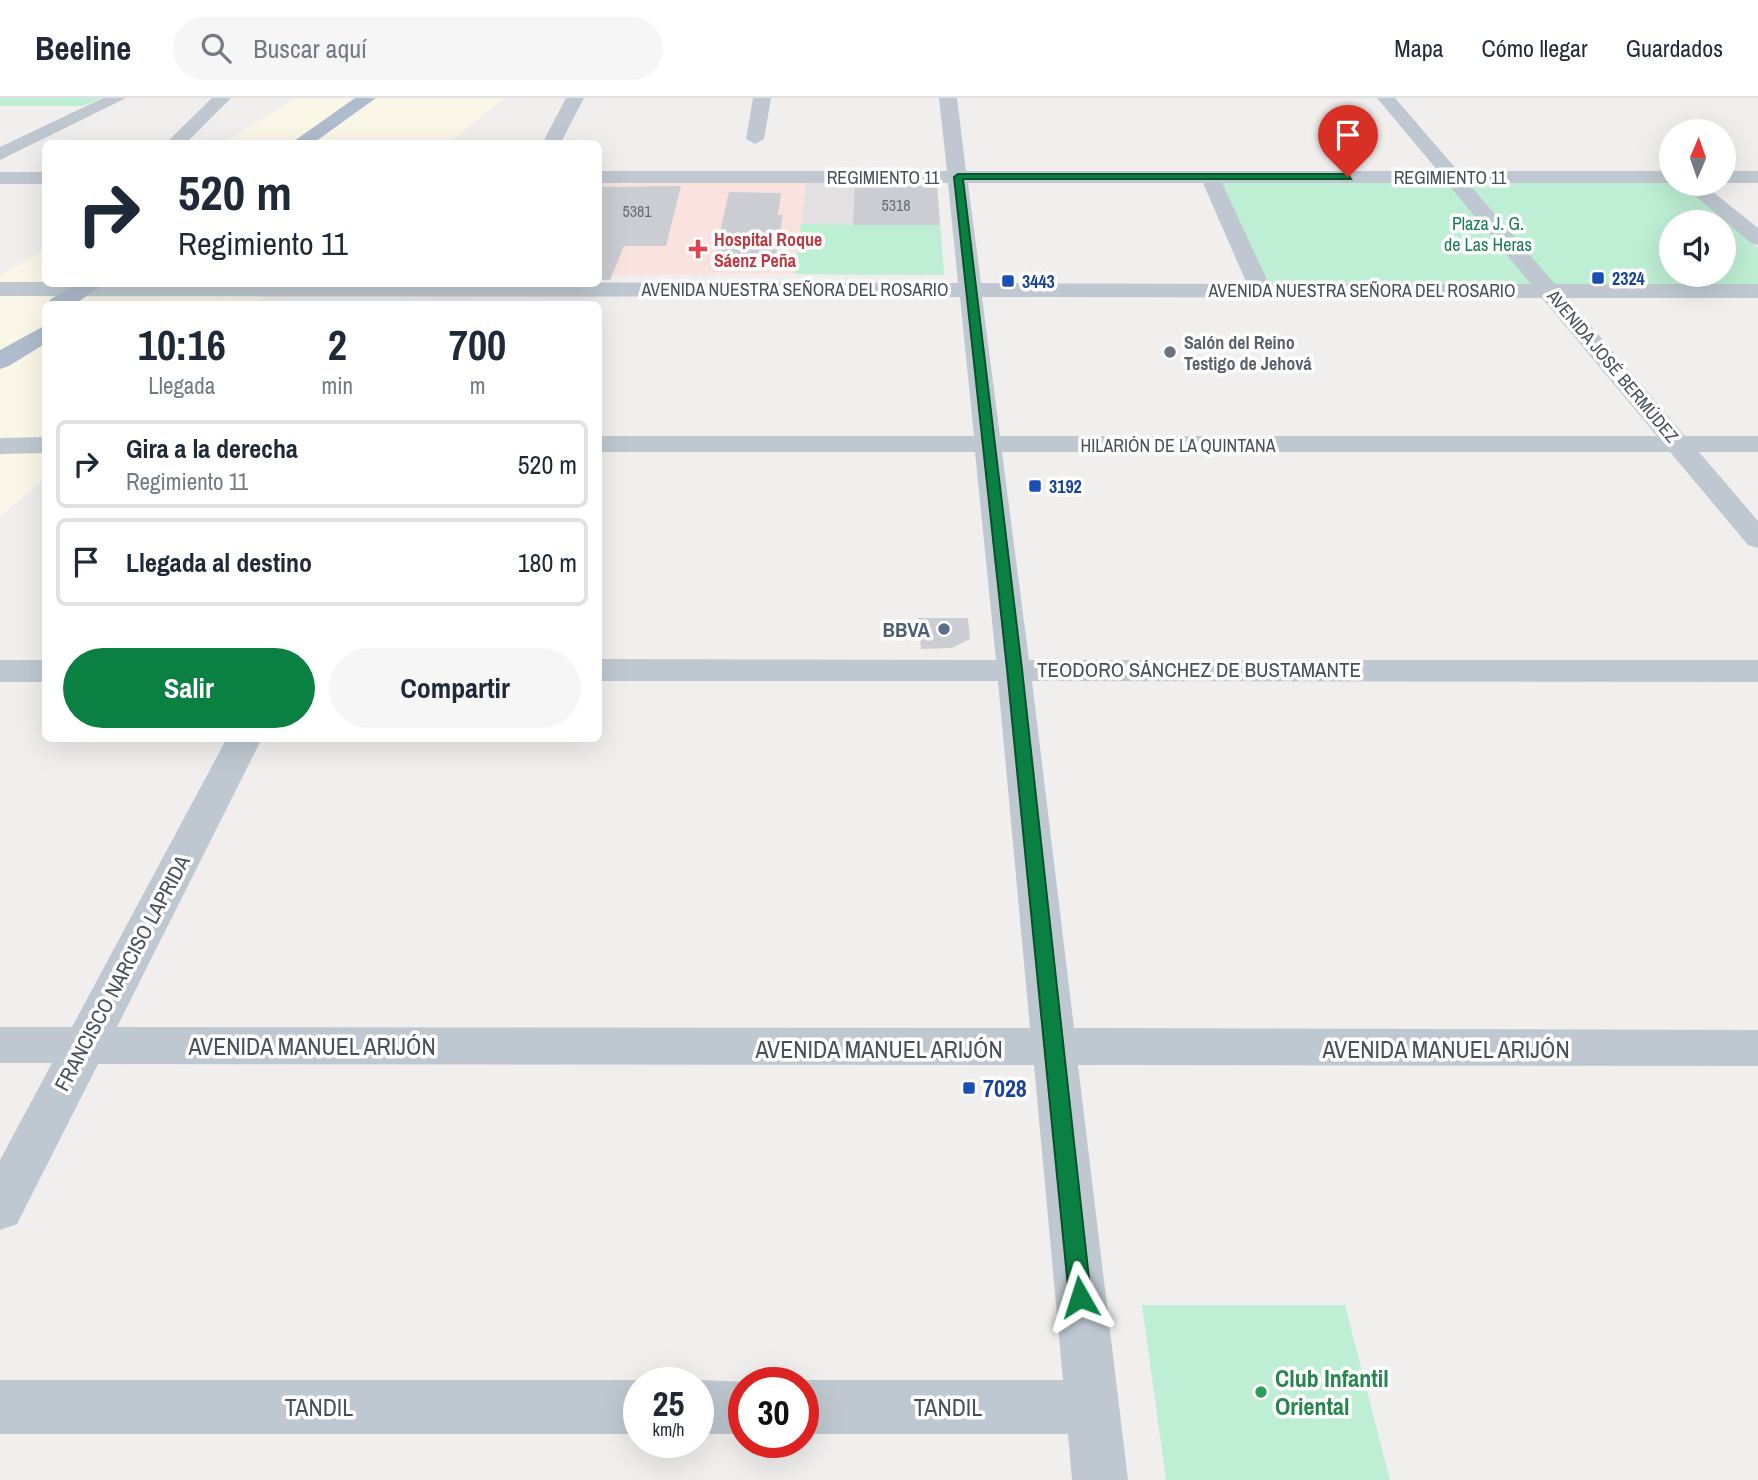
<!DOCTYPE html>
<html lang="es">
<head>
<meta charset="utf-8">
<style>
  :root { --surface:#fff; --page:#f6f6f7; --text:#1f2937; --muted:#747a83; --line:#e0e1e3; --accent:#0b8043 }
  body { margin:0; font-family:"Archivo Narrow",sans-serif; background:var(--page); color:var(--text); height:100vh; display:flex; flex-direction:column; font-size:26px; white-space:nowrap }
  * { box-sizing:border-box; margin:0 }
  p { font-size:23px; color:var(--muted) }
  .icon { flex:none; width:38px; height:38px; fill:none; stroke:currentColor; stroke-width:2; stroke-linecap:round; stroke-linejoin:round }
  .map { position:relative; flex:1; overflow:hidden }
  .sheet { position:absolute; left:42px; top:203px; width:560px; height:441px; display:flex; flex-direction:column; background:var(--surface); border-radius:10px; box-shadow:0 7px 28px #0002 }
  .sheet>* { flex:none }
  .hud { position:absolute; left:42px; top:42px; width:560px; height:147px; border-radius:10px; box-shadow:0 7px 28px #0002; background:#fff; color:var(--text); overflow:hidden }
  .needle { width:46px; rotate:2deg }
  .fabs { position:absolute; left:1659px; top:21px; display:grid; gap:14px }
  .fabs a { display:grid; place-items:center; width:77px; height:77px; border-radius:50%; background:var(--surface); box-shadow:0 7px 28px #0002; font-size:35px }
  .speed { position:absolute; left:623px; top:1269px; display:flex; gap:14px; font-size:35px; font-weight:700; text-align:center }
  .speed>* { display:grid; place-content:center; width:91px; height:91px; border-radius:50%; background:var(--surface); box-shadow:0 7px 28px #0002; line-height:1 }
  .speed small { font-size:18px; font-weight:400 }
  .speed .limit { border:10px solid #d22; background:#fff; color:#111 }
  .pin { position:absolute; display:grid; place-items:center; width:60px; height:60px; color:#fff; margin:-72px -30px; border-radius:50% 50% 50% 0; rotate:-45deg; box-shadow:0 0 7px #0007 }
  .pin .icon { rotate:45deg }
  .me { position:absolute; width:77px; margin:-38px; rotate:354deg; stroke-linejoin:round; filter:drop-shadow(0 0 5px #0008) }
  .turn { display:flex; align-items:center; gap:24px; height:147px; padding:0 21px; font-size:32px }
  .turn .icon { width:91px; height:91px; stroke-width:2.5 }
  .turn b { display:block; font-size:49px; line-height:60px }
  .eta { display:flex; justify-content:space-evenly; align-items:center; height:119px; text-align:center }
  .eta b { font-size:42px; font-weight:700; line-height:49px }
  .button { display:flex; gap:14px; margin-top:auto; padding:14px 21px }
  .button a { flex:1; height:80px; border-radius:42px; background:var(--accent); color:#fff; font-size:28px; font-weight:700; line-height:80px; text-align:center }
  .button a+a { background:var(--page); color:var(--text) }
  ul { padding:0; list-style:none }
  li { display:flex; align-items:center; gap:21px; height:88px; margin:0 14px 10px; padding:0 7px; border:4px solid var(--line); border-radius:10px }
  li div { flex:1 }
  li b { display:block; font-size:26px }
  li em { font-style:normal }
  header { display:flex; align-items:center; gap:42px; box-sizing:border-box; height:98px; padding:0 35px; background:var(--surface); border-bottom:2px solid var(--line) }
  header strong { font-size:33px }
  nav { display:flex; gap:38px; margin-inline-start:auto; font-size:24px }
  .search { width:490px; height:63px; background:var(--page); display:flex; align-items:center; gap:18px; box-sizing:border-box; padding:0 24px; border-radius:38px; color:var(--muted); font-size:26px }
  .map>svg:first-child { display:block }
</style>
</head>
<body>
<header>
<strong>Beeline</strong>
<div class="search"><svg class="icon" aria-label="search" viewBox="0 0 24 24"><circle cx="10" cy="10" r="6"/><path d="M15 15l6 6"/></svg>Buscar aquí</div>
<nav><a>Mapa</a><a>Cómo llegar</a><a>Guardados</a></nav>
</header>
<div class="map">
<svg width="1758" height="1382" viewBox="0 0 1758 1382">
  <rect width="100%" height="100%" fill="#f1eeee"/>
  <!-- commercial -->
  <g fill="#fbf7e8">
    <path d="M297 0H504L449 45 221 46Z"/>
    <path d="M45 151 46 186H280L255 206H46L45 380 0 418V178Z"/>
  </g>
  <!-- education -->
  <path fill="#e2e0e0" d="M806 84H929L937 87 944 177 795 176Z"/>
  <!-- medical -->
  <path fill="#fae3df" d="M599 84H806L795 176 599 177Z"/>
  <!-- green -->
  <g fill="#beeed4" fill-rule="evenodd">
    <path d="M0 0H101L83 8H0Z"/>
    <path d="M1218 82 1671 83V86H1683L1758 150V188L1269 187ZM1671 124H1724V177H1671Z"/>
    <path d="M801 126 940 127 944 177 795 176Z"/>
    <path d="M1142 1207H1345L1390 1382H1166Z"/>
  </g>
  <!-- building -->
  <g fill="#cbcdd3">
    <path d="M681 88 666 148H624L610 182H598V89Z"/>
    <path d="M855 88H937L940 127H853Z"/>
    <path d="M729 94 781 95 778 117H783L774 168H712Z"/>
    <path d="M918 520H968L970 541 952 550 921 551Z"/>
  </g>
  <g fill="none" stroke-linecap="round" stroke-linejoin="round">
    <!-- minor -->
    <g fill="#bfc8d0" fill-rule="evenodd">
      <path d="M103 0H126L0 62V49Z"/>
      <path d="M212 0H231L185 46H165Z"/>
      <path d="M566 0H584L560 46H542Z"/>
      <path d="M753 0H771L764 41 755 46 746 41Z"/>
      <path d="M939 0H957L966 73H1438L1377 0H1395L1458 73H1671V85H1468L1555 186H1758V200H1567L1685 338H1758V354H1699L1758 423V450L1748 447 1670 354H1002L1029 562H1758V584L1032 583 1074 930 1758 932V968L1078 967 1128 1382H1072L1068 1336H803V1284H797L803 1282H1063L1034 967 98 966 17 1126 0 1132V1062L52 965H0V929H72L227 640H262L117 929 1030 930 998 583H598V561L996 562 975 354H598V338H974L960 199 0 198V184L958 185 948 85H598V73H947ZM968 85H1203L1247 186 981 185ZM1222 85H1447L1531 186H1269ZM982 199 1542 200 1657 338H1000Z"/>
      <rect x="1724" y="73" width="34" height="12"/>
      <rect x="0" y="74" width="46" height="12"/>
      <path d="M1681 86H1703L1758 130V147L1751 145Z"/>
      <path d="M46 339V355L0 356V340Z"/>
      <rect x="0" y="562" width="46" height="22"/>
      <path d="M0 1282H639L645 1284H639V1336H0Z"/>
      <path d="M698 1282 750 1284H744V1336H698V1284H692Z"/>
    </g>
    <!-- major -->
    <g fill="#afbccd" fill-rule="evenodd">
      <path d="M355 0H376L312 46H290Z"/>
      <path d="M76 186H104L75 206H47L51 201Z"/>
      <path d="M46 227V245L9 268 0 271V252Z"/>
    </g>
  </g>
  <!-- route -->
  <path fill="#0b8043" stroke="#07532c" stroke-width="2" d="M1348 76 1351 81H963L1022 571 1091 1199 1088 1207 1080 1210 1072 1207 1069 1199 1007 571 954 79 958 76Z"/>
  <!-- markers -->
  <path fill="#e0444e" stroke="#fff" stroke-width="2.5" d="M694.5 140.5h7v7h7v7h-7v7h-7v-7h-7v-7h7z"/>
  <g fill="#1a4fb4" stroke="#fff" stroke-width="2.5">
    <rect x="1591" y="173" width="14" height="14" rx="3.5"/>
    <rect x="1001" y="176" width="14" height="14" rx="3.5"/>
    <rect x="1028" y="381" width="14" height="14" rx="3.5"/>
    <rect x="962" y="983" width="14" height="14" rx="3.5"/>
  </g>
  <circle fill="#6b7280" stroke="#fff" stroke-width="2.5" cx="1170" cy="254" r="7"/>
  <circle fill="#5c6f8a" stroke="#fff" stroke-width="2.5" cx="944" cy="531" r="7"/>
  <circle fill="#2e9e5b" stroke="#fff" stroke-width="2.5" cx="1261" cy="1294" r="7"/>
  <g text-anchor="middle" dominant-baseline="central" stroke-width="7" stroke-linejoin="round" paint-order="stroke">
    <!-- far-number labels -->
    <g font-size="16" fill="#686f79">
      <text x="896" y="107">5318</text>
      <text x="637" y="113">5381</text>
    </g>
    <!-- far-street labels -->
    <g font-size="18" fill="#47505b" stroke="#fff">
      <text x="883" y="79">REGIMIENTO 11</text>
      <text x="1450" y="79">REGIMIENTO 11</text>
      <text x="795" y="191">AVENIDA NUESTRA SEÑORA DEL ROSARIO</text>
      <text x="1362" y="192">AVENIDA NUESTRA SEÑORA DEL ROSARIO</text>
      <text transform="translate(1613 268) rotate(50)">AVENIDA JOSÉ BERMÚDEZ</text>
      <text x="1178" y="347">HILARIÓN DE LA QUINTANA</text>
    </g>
    <!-- far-park labels -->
    <g font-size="18" fill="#197b51" stroke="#fff">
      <text x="1488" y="125">Plaza J. G.<tspan x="1488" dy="21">de Las Heras</tspan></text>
    </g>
    <!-- far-health labels -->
    <g font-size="18" font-weight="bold" fill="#be3a42" stroke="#fff" text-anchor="start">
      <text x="714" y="141">Hospital Roque<tspan x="714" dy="21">Sáenz Peña</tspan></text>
    </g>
    <!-- far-transit labels -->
    <g font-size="18" font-weight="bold" fill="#164399" stroke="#fff" text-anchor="start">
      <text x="1612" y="180">2324</text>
      <text x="1022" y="183">3443</text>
      <text x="1049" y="388">3192</text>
    </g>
    <!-- far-worship labels -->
    <g font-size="18" font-weight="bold" fill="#5b616d" stroke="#fff" text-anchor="start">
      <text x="1184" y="244">Salón del Reino<tspan x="1184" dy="21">Testigo de Jehová</tspan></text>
    </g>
    <!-- service labels -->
    <g font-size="21" font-weight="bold" fill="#4e5e75" stroke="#fff" text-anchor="end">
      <text x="930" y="531">BBVA</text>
    </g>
    <!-- street labels -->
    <g font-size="21" fill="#47505b" stroke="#fff">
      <text x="1199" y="571">TEODORO SÁNCHEZ DE BUSTAMANTE</text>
      <text transform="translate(122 875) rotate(-62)">FRANCISCO NARCISO LAPRIDA</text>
    </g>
    <!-- near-street labels -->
    <g font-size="24" fill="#47505b" stroke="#fff">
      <text x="312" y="948">AVENIDA MANUEL ARIJÓN</text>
      <text x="879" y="951">AVENIDA MANUEL ARIJÓN</text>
      <text x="1446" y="951">AVENIDA MANUEL ARIJÓN</text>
      <text x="319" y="1309">TANDIL</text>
      <text x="948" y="1309">TANDIL</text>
    </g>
    <!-- near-transit labels -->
    <g font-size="24" font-weight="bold" fill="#164399" stroke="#fff" text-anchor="start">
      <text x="983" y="990">7028</text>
    </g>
    <!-- near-leisure labels -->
    <g font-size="24" font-weight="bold" fill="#27864d" stroke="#fff" text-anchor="start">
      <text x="1275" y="1280">Club Infantil<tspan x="1275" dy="28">Oriental</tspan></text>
    </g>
  </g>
</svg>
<div class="fabs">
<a><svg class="needle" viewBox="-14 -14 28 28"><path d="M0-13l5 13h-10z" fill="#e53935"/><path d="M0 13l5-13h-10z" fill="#747a83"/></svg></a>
<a><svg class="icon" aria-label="sound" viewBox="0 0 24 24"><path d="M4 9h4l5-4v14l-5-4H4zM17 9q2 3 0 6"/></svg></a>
</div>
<div class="speed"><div>25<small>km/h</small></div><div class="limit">30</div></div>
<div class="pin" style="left:1348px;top:79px;background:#d93025"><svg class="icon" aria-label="arrive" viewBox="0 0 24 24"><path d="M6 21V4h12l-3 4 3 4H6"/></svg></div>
<svg class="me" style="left:1080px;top:1199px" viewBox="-20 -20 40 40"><path d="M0-17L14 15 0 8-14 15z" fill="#0b8043" stroke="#fff" stroke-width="4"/></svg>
<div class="hud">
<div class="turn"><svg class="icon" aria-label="right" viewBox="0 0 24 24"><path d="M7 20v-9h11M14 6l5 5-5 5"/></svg><div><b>520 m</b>Regimiento 11</div></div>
</div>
<section class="sheet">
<div class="eta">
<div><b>10:16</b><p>Llegada</p></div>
<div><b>2</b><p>min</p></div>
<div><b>700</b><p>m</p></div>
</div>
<ul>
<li><svg class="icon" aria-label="right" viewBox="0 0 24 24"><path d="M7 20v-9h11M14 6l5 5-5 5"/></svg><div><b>Gira a la derecha</b><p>Regimiento 11</p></div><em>520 m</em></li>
<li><svg class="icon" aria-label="arrive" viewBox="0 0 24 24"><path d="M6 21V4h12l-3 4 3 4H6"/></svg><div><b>Llegada al destino</b></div><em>180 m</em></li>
</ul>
<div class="button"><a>Salir</a><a>Compartir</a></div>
</section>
</div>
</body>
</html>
